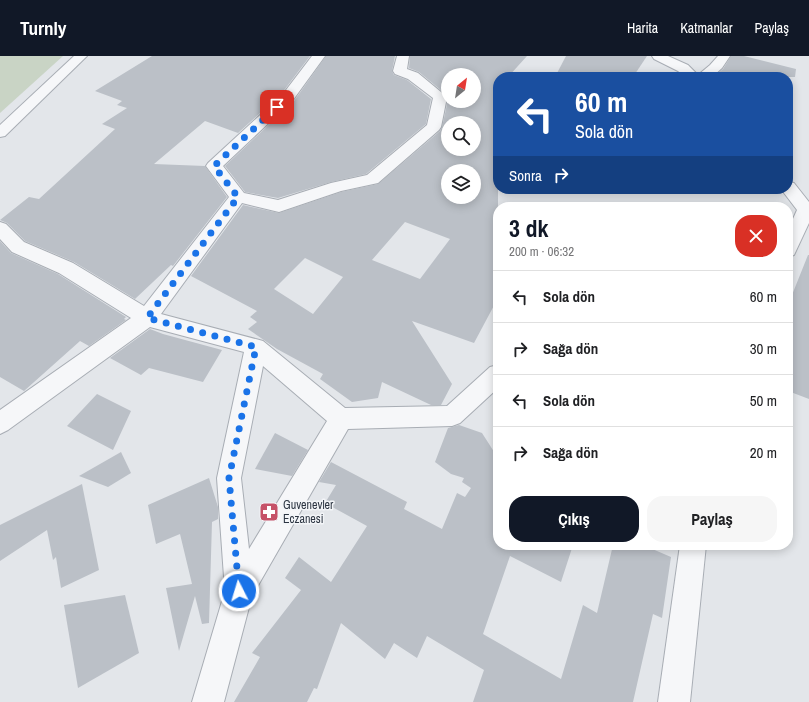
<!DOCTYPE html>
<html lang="tr">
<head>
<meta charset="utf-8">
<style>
  :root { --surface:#fff; --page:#f6f6f6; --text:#202124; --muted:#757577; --line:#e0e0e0; --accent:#111827 }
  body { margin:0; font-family:"Archivo Narrow",sans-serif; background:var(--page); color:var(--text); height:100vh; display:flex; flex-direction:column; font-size:15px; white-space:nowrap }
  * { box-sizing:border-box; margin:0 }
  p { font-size:13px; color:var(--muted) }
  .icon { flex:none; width:22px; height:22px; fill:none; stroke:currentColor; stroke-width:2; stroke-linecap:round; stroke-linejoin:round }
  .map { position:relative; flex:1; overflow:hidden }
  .details { position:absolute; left:493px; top:146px; width:300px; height:348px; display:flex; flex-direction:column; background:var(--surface); border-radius:16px; box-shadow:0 2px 10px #0003 }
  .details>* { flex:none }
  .guide { position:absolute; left:493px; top:16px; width:300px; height:122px; border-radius:16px; box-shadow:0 2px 10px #0003; background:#1a4fa0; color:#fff; overflow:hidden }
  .needle { width:26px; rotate:30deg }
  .tools { position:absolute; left:441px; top:12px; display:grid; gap:8px }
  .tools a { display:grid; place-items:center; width:40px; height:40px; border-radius:50%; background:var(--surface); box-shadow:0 2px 10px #0003; font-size:20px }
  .pin { position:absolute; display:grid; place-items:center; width:34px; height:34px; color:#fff; margin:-17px; border-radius:8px; box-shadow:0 2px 6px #0006 }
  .me { position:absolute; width:44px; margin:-22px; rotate:355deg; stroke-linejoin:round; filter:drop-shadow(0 0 3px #0008) }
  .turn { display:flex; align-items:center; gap:14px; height:84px; padding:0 16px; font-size:18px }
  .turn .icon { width:52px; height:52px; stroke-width:2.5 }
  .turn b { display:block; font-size:28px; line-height:34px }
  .then { display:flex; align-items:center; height:38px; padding:0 16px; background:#0003; gap:8px; font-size:15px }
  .round { display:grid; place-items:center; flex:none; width:42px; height:42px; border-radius:16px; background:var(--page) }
  .overview { display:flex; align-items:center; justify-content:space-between; height:68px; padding:0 16px }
  h1 { font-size:24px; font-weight:700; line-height:30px; color:var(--accent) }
  .button { display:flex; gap:8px; margin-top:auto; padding:8px 16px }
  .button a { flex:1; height:46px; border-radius:16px; background:var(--accent); color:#fff; font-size:16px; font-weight:700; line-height:46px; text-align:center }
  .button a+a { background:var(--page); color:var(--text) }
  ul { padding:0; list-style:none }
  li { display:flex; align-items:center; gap:12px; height:52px; padding:0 16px; border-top:1px solid var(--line) }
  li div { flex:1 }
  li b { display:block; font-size:15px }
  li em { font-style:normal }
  header { display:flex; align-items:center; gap:24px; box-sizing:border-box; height:56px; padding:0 20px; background:var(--accent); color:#fff }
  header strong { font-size:19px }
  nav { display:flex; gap:22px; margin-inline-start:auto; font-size:14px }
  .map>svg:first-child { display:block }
</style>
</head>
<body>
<header>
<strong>Turnly</strong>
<nav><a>Harita</a><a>Katmanlar</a><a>Paylaş</a></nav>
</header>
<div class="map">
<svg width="809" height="646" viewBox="0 0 809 646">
  <rect width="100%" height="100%" fill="#e3e6ea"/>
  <!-- green -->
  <path fill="#c9d4c5" d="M0 0H63L0 57Z"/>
  <!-- building -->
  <g fill="#bbc0c7" fill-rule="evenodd">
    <path d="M152 0H310L282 37 238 77 205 65 154 108 205 110 227 141 173 210 171 209 135 243 74 206 25 185 7 167 0 164 29 141 39 143 115 73 102 68 127 52 117 49 122 45 95 35Z"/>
    <path d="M326 0H395L392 15 394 19 407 24 431 43 426 68 366 118 331 126 278 142 245 136 225 110 294 45Z"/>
    <path d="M410 0H527L508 21H498V242L474 287 412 265 452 328 441 349H431L382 326 378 342 352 346 320 323 323 318 277 293 248 273 257 266 250 261 257 255 191 220 243 149 279 157 341 136 378 128 440 75 442 71 448 44V45H474V19H448V40L419 16 409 12ZM448 67H474V93H448ZM448 115H474V141H448ZM405 166 450 183 420 223 372 204ZM305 202 343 221 313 258 274 233Z"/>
    <path d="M566 0H647L633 21H555Z"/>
    <path d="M731 0H744L796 13 795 21H718V17L723 13Z"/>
    <path d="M0 185 11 197 58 218 126 261 124 263 126 264 89 290 80 285 24 335 0 321Z"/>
    <path d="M808 199H809V343L788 335V249Z"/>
    <path d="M150 273 163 278 222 294 203 326 149 312 141 319 110 302Z"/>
    <path d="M97 338 131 355 113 394 67 370Z"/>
    <path d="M459 369 482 377 498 402V489H573L561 526 510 500 483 578 561 623 583 549 597 557 613 489H643L671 501 662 562 653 558 633 646H473L484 614 427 580 417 602 394 587 385 603 341 567 317 633 314 632 307 646H234L260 601 252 597 301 534 285 522 299 501 331 526 367 470 325 447 336 429 319 426 331 406 407 446 404 453 442 473 457 437 465 441 471 432 462 426 464 422 451 418 435 406 448 372Z"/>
    <path d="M275 377 308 394 292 420 255 413Z"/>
    <path d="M121 396 131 417 108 431 79 420Z"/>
    <path d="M209 422 218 451V463L212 466 209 567 202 568 195 540 179 595 166 532 192 528 180 478 156 488 148 449Z"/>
    <path d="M82 428 99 514 61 532 56 501 53 504 47 474 0 505V469Z"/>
    <path d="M125 539 139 597 78 632 64 549Z"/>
  </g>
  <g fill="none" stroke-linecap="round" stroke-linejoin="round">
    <!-- minor casing -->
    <g stroke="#a8adb4" stroke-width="2">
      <g id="minor">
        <path d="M74 0H87L5 80 0 81V69Z"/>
        <path d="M312 0H325L293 44 223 110 244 137 278 144 331 127 367 119 427 69 433 42 408 23 395 18 393 15 397 0H409L407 13 418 17 447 41 441 71 439 74 378 127 341 135 279 156 242 147 161 258 263 285 345 352 447 350 490 311 498 309V332L460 367 452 370 348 373 252 540 224 646H192L225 535 217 422 244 296 150 271 8 374 0 378V354L131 262 59 217 12 196 0 183V166L6 168 24 186 73 207 144 250 229 141 206 110 208 107 283 38ZM263 310 327 365 249 493 241 422Z"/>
        <path d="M652 0H668L688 9 698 19 710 9 718 0H730L722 12 712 21H685L678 15 654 3Z"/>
        <path d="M788 126 794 127 809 146V167L794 199 788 201V174L797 154 781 133H788Z"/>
        <path d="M680 489H706L690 646H658Z"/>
      </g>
    </g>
    <!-- minor -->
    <use href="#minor" fill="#f6f7f9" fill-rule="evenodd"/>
  </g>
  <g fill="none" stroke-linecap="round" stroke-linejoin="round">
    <!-- route -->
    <path stroke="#1a73e8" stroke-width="7" stroke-dasharray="0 12.6" d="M239 535 229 422 256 291 147 262 238 141 214 110 277 51"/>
  </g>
  <!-- icons -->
  <defs>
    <g id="pharmacy-square" transform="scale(1)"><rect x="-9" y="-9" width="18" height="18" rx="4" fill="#c65268" stroke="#f3f5f8"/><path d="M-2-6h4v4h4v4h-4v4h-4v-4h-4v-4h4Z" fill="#fff"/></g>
  </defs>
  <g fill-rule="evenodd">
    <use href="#pharmacy-square" x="269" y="456"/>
  </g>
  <g text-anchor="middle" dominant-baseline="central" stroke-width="3" stroke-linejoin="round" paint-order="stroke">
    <!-- poi labels -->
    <g font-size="12" fill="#2c3542" stroke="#f3f5f8" text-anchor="start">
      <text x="283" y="449">Guvenevler<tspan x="283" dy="14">Eczanesi</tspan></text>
    </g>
  </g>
</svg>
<div class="tools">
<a><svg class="needle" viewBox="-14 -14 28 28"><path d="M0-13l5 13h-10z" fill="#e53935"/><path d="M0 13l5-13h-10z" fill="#757577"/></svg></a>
<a><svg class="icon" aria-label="search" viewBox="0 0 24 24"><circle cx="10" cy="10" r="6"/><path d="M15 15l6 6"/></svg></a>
<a><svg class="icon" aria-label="layers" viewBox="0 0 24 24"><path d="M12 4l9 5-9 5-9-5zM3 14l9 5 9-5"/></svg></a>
</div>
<div class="pin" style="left:277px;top:51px;background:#d93025"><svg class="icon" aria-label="arrive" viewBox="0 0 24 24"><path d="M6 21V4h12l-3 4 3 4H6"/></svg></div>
<svg class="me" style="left:239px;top:535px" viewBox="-20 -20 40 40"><circle r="17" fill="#1a73e8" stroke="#fff" stroke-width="3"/><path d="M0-11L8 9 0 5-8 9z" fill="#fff"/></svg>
<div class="guide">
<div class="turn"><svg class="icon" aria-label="left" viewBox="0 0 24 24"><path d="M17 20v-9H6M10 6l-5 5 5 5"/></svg><div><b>60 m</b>Sola dön</div></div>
<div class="then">Sonra<svg class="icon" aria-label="right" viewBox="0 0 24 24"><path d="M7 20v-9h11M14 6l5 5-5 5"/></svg></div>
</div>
<section class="details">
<div class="overview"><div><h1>3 dk</h1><p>200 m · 06:32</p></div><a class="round" style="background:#d93025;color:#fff"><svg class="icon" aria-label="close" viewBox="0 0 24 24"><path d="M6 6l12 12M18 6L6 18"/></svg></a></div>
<ul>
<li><svg class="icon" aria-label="left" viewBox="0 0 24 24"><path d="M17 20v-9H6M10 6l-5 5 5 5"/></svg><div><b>Sola dön</b></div><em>60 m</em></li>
<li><svg class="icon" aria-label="right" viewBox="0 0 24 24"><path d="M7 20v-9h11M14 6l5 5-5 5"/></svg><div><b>Sağa dön</b></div><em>30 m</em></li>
<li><svg class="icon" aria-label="left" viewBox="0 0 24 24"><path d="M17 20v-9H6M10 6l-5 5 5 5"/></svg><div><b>Sola dön</b></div><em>50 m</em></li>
<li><svg class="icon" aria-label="right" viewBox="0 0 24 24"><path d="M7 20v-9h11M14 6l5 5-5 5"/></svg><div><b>Sağa dön</b></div><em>20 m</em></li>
</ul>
<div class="button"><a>Çıkış</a><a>Paylaş</a></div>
</section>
</div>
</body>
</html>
